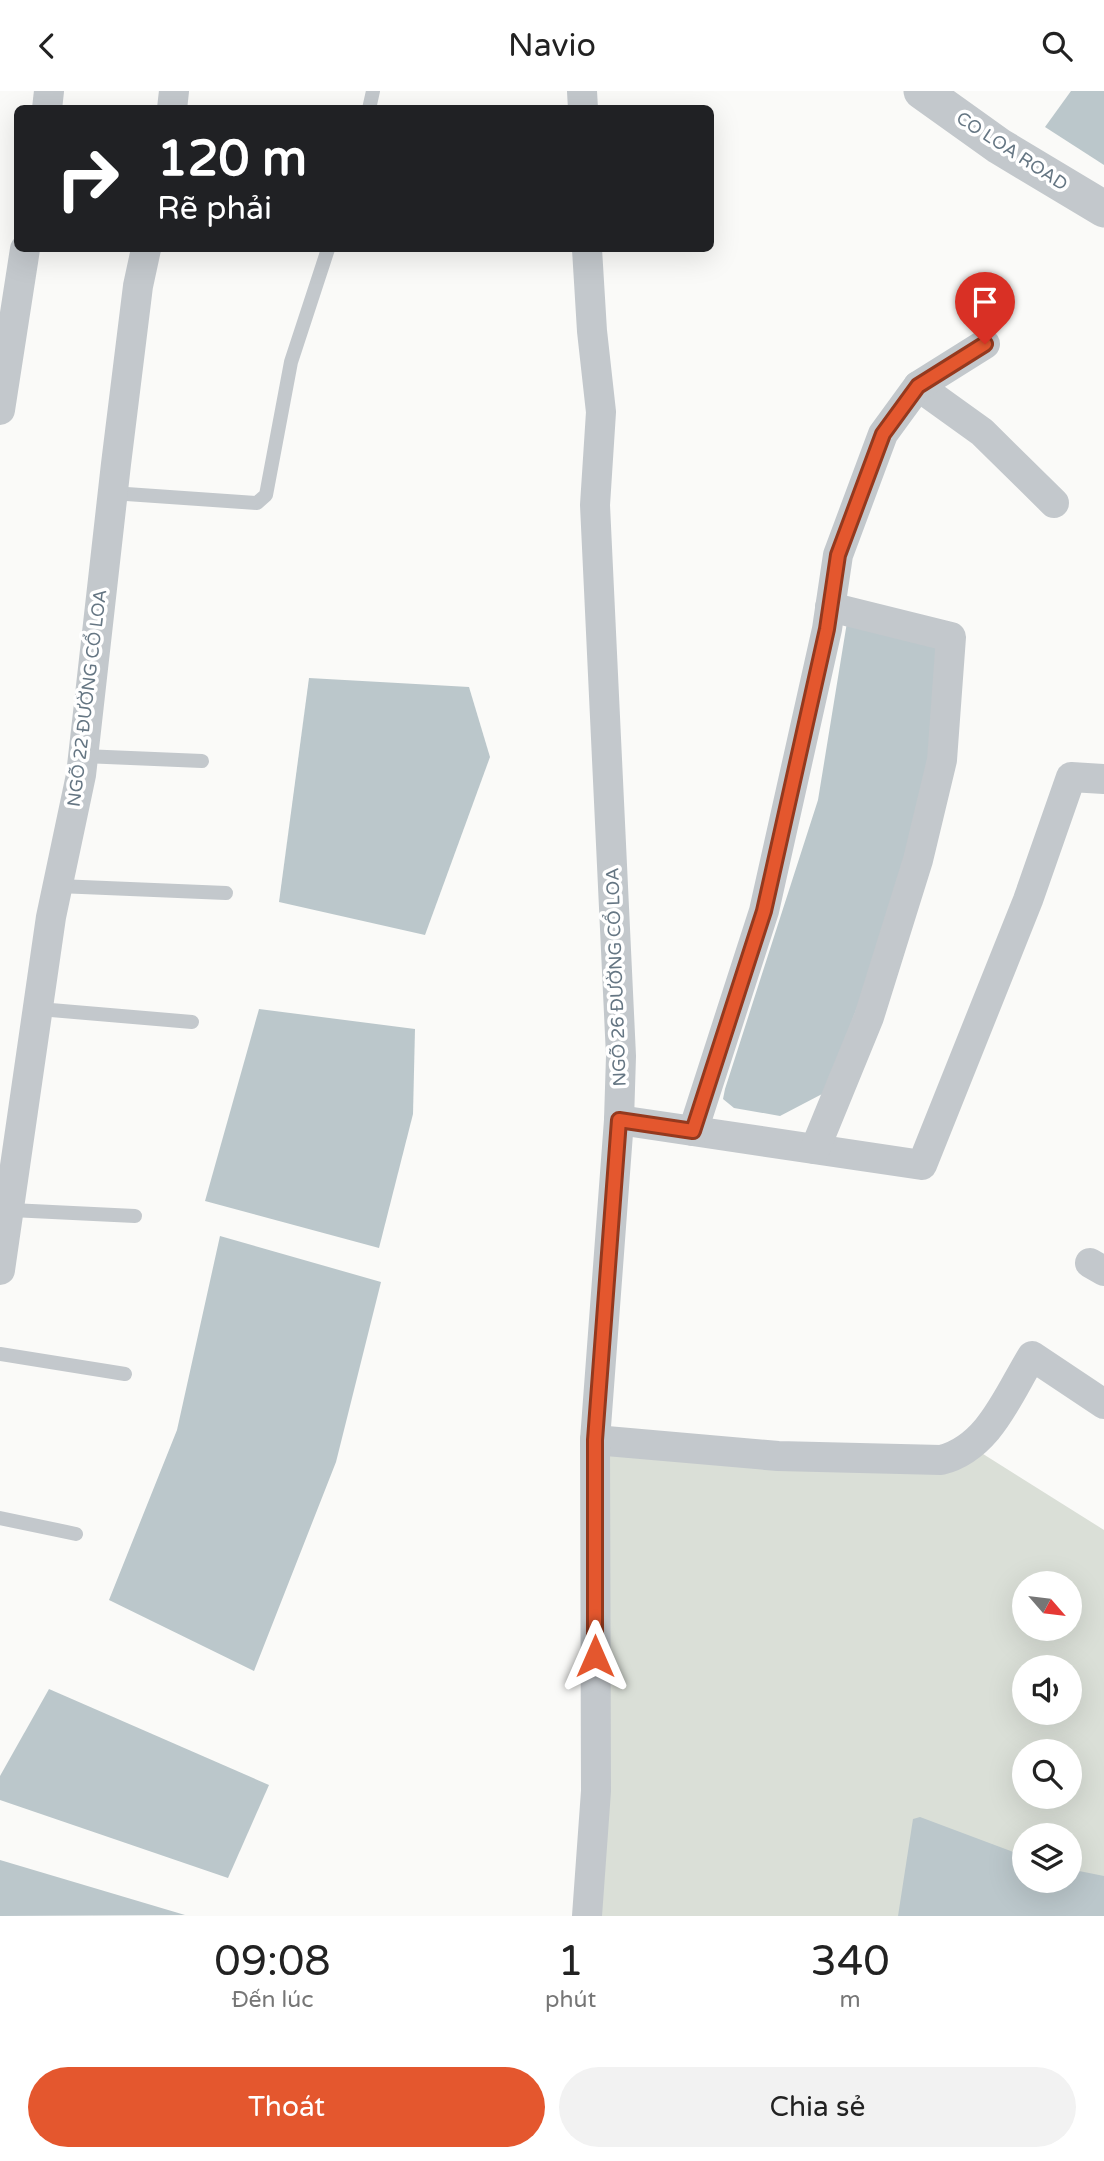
<!DOCTYPE html>
<html lang="vi">
<head>
<meta charset="utf-8">
<style>
  :root { --surface:#fff; --page:#f2f2f2; --text:#222; --muted:#767676; --accent:#e4572e }
  body { margin:0; font-family:"Varela Round",sans-serif; background:var(--page); color:var(--text); height:100vh; display:flex; flex-direction:column; font-size:26px; white-space:nowrap }
  * { box-sizing:border-box; margin:0 }
  p { font-size:23px; color:var(--muted) }
  .icon { flex:none; width:38px; height:38px; fill:none; stroke:currentColor; stroke-width:2; stroke-linecap:round; stroke-linejoin:round }
  .map { position:relative; height:1825px; overflow:hidden }
  .details { display:flex; flex-direction:column; background:var(--surface); flex:1 }
  .details>* { flex:none }
  .hud { position:absolute; left:14px; top:14px; width:700px; height:147px; border-radius:10px; box-shadow:0 7px 28px #0002; background:#202124; color:#fff; overflow:hidden }
  .needle { width:46px; rotate:118deg }
  .buttons { position:absolute; left:1012px; top:1480px; display:grid; gap:14px }
  .buttons a { display:grid; place-items:center; width:70px; height:70px; border-radius:50%; background:var(--surface); box-shadow:0 7px 28px #0002; font-size:35px }
  .pin { position:absolute; display:grid; place-items:center; width:60px; height:60px; color:#fff; margin:-72px -30px; border-radius:50% 50% 50% 0; rotate:-45deg; box-shadow:0 0 7px #0007 }
  .pin .icon { rotate:45deg }
  .me { position:absolute; width:77px; margin:-38px; rotate:0deg; stroke-linejoin:round; filter:drop-shadow(0 0 5px #0008) }
  .turn { display:flex; align-items:center; gap:24px; height:147px; padding:0 28px; font-size:32px }
  .turn .icon { width:91px; height:91px; stroke-width:2.5 }
  .turn b { display:block; font-size:49px; line-height:60px }
  .eta { display:flex; justify-content:space-evenly; align-items:center; height:119px; text-align:center }
  .eta b { font-size:42px; font-weight:600; line-height:49px }
  .primary-button { display:flex; gap:14px; margin-top:auto; padding:14px 28px }
  .primary-button a { flex:1; height:80px; border-radius:42px; background:var(--accent); color:#fff; font-size:28px; font-weight:600; line-height:80px; text-align:center }
  .primary-button a+a { background:var(--page); color:var(--text) }
  header { display:flex; justify-content:space-between; align-items:center; height:91px; padding:0 28px; background:var(--surface); font-size:32px; font-weight:600 }
  .map>svg:first-child { display:block }
</style>
</head>
<body>
<header><svg class="icon" aria-label="back" viewBox="0 0 24 24"><path d="M15 5l-7 7 7 7"/></svg>Navio<svg class="icon" aria-label="search" viewBox="0 0 24 24"><circle cx="10" cy="10" r="6"/><path d="M15 15l6 6"/></svg></header>
<div class="map">
<svg width="1104" height="1825" viewBox="0 0 1104 1825">
  <rect width="100%" height="100%" fill="#fafaf8"/>
  <!-- green -->
  <path fill="#dadfd7" fill-rule="evenodd" d="M595 1349 972 1356 1104 1439V1825H586ZM1024 1493H1069V1538H1024ZM1024 1577H1069V1622H1024ZM1024 1661H1069V1706H1024ZM1024 1745H1069V1790H1024Z"/>
  <!-- water -->
  <g fill="#bbc7cb">
    <path d="M1071 0H1104V74L1045 36Z"/>
    <path d="M848 525 940 552 928 688 909 782 824 1002 780 1025 734 1017 723 1008 725 998 818 709Z"/>
    <path d="M309 587 469 596 490 666 425 844 279 811Z"/>
    <path d="M259 918 415 938 413 1023 379 1157 205 1110Z"/>
    <path d="M220 1145 381 1191 336 1371 254 1580 109 1509 177 1339Z"/>
    <path d="M49 1598 269 1694 228 1787 0 1709V1685Z"/>
    <path d="M920 1726 1024 1765V1790H1069V1778L1104 1785V1825H898L913 1728Z"/>
    <path d="M0 1769 185 1824 0 1825Z"/>
  </g>
  <g fill="none" stroke-linecap="round" stroke-linejoin="round">
    <!-- service -->
    <g stroke="#c3c8cc" stroke-width="14">
      <path d="M369 18 373 0"/>
      <path d="M112 402 257 412 266 404 291 271 328 158"/>
      <path d="M83 665 202 670"/>
      <path d="M58 795 226 802"/>
      <path d="M39 918 192 931"/>
      <path d="M11 1119 135 1125"/>
      <path d="M0 1263 125 1283"/>
      <path d="M0 1427 76 1443"/>
    </g>
    <!-- minor -->
    <g stroke="#c3c8cc" stroke-width="30">
      <path d="M582 0 583 18"/>
      <path d="M47 18 49 0"/>
      <path d="M172 18 174 0"/>
      <path d="M918 295 982 341 1054 412"/>
      <path d="M0 319 25 158"/>
      <path d="M619 1029 922 1074 1028 809 1071 686 1104 688"/>
      <path d="M693 1040 764 820 827 538 838 464 883 343 918 295 985 253"/>
      <path d="M815 1058 869 926 918 769 942 669 951 546 830 516"/>
      <path d="M1090 1172 1104 1180"/>
      <path d="M0 1179 51 826 81 684 116 373 138 195 146 158"/>
      <path d="M595 1349 778 1365 941 1369C989 1357 1008 1304 1032 1265L1104 1313"/>
      <path d="M587 1825 596 1700 595 1349 619 1029 621 965 595 414 601 321 592 240 587 158"/>
    </g>
    <!-- tertiary -->
    <path stroke="#c3c8cc" stroke-width="37" d="M922 0 999 55 1104 118"/>
  </g>
  <g fill="none" stroke-linecap="round" stroke-linejoin="round">
    <!-- route casing -->
    <g stroke="#94391e" stroke-width="18">
      <path id="route" d="M595 1565V1349L619 1029 693 1040 764 820 827 538 838 464 883 343 918 295 985 253"/>
    </g>
    <!-- route -->
    <use href="#route" stroke="#e4572e" stroke-width="12"/>
  </g>
  <g text-anchor="middle" dominant-baseline="central" stroke-width="7" stroke-linejoin="round" paint-order="stroke">
    <!-- street labels -->
    <g font-size="18" fill="#657683" stroke="#fff">
      <text transform="translate(1012 60) rotate(33)">CO LOA ROAD</text>
      <text transform="translate(87 607) rotate(-83)">NGÕ 22 ĐƯỜNG CỔ LOA</text>
      <text transform="translate(616 886) rotate(-92)">NGÕ 26 ĐƯỜNG CỔ LOA</text>
    </g>
  </g>
</svg>
<div class="buttons">
<a><svg class="needle" viewBox="-14 -14 28 28"><path d="M0-13l5 13h-10z" fill="#e53935"/><path d="M0 13l5-13h-10z" fill="#767676"/></svg></a>
<a><svg class="icon" aria-label="sound" viewBox="0 0 24 24"><path d="M4 9h4l5-4v14l-5-4H4zM17 9q2 3 0 6"/></svg></a>
<a><svg class="icon" aria-label="search" viewBox="0 0 24 24"><circle cx="10" cy="10" r="6"/><path d="M15 15l6 6"/></svg></a>
<a><svg class="icon" aria-label="layers" viewBox="0 0 24 24"><path d="M12 4l9 5-9 5-9-5zM3 14l9 5 9-5"/></svg></a>
</div>
<div class="pin" style="left:985px;top:253px;background:#d93025"><svg class="icon" aria-label="arrive" viewBox="0 0 24 24"><path d="M6 21V4h12l-3 4 3 4H6"/></svg></div>
<svg class="me" style="left:595px;top:1565px" viewBox="-20 -20 40 40"><path d="M0-17L14 15 0 8-14 15z" fill="#e4572e" stroke="#fff" stroke-width="4"/></svg>
<div class="hud">
<div class="turn"><svg class="icon" aria-label="right" viewBox="0 0 24 24"><path d="M7 20v-9h11M14 6l5 5-5 5"/></svg><div><b>120 m</b>Rẽ phải</div></div>
</div>
</div>
<section class="details">
<div class="eta">
<div><b>09:08</b><p>Đến lúc</p></div>
<div><b>1</b><p>phút</p></div>
<div><b>340</b><p>m</p></div>
</div>
<div class="primary-button"><a>Thoát</a><a>Chia sẻ</a></div>
</section>
</body>
</html>
